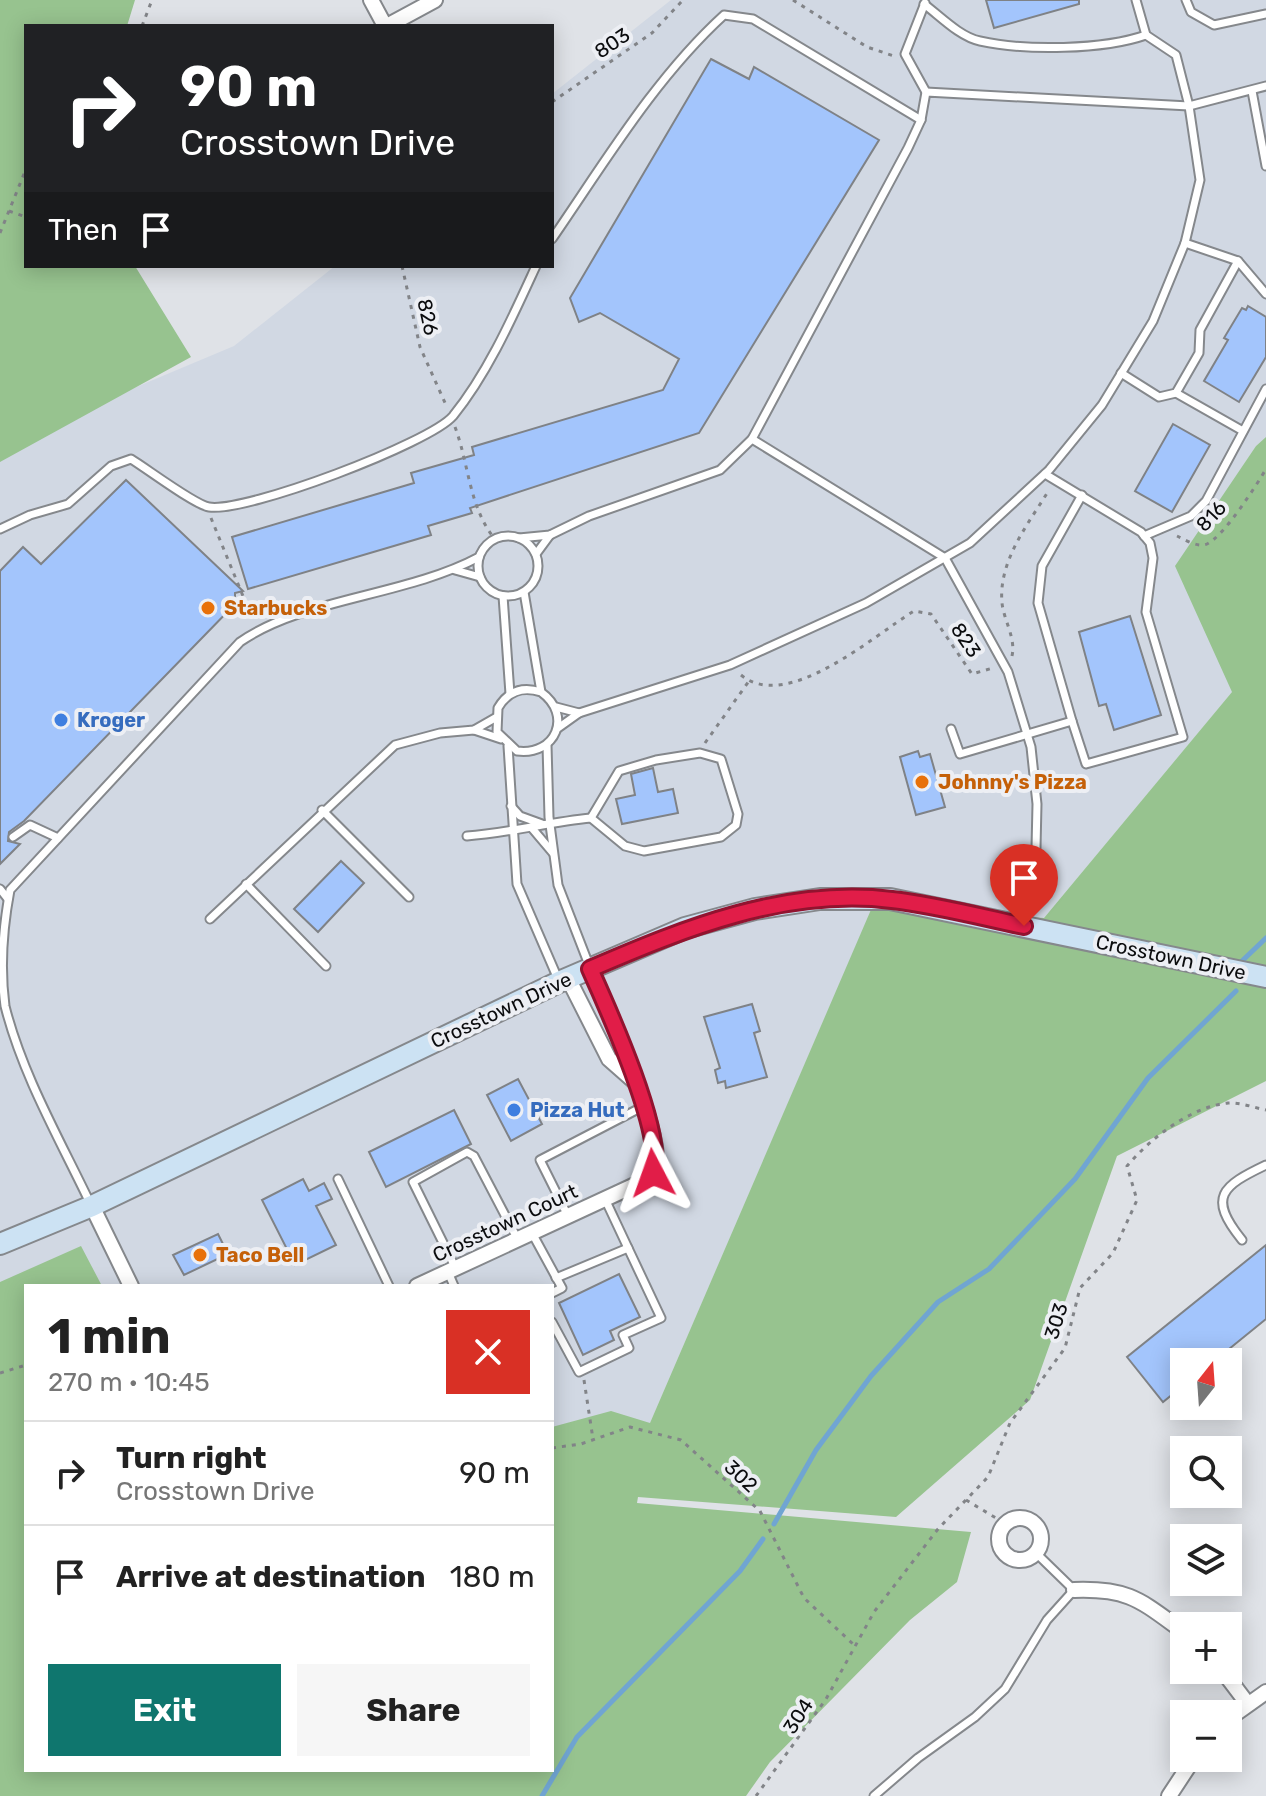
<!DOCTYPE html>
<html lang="en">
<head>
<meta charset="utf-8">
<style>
  :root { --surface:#fff; --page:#f6f6f6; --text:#222; --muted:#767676; --line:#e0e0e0; --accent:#0f766e }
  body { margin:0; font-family:Rubik,sans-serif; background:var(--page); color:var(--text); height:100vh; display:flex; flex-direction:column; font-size:30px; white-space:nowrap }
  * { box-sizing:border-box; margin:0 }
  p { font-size:26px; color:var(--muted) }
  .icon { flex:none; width:44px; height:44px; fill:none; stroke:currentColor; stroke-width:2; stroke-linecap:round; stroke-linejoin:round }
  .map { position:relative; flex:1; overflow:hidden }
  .drawer { position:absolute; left:24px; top:1284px; width:530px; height:488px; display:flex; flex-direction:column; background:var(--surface); border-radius:0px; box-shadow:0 4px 20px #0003 }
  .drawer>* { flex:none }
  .guide { position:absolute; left:24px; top:24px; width:530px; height:244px; border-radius:0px; box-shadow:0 4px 20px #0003; background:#202124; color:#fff; overflow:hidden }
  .needle { width:52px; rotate:17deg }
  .fabs { position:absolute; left:1170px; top:1348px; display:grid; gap:16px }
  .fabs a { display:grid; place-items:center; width:72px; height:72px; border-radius:0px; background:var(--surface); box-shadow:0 4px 20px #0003; font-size:40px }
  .pin { position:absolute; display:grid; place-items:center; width:68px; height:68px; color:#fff; margin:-82px -34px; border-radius:50% 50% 50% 0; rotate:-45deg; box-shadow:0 0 8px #0007 }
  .pin .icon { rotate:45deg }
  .me { position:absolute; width:88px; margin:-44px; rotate:356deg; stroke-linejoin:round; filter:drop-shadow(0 0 6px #0008) }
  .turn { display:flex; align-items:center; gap:28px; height:168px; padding:0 24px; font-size:36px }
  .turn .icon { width:104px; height:104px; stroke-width:2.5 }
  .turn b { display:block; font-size:56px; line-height:68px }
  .then { display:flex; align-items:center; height:76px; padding:0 24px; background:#0003; gap:16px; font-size:30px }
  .round { display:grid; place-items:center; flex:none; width:84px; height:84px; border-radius:0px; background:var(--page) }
  .overview { display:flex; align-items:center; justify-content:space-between; height:136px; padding:0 24px }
  h1 { font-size:48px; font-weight:700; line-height:60px }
  .button { display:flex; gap:16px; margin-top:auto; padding:16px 24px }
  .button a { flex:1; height:92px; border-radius:0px; background:var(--accent); color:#fff; font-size:32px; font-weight:700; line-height:92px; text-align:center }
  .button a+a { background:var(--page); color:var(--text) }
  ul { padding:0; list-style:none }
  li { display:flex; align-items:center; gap:24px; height:104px; padding:0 24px; border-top:2px solid var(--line) }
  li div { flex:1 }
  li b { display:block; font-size:30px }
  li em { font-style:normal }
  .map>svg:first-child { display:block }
</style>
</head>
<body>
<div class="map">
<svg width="1266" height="1796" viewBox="0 0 1266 1796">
  <rect width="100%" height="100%" fill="#dfe2e7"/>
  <!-- built -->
  <path fill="#d1d8e3" d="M671 0H1266V437L1256 446 1176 566 1233 691 1044 918 873 906 619 1495 552 1503V1286H26L0 1376V454L10 440 234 346 335 266H552V94Z"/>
  <!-- forest -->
  <g fill="#97c38f">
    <path d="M0 0H135L127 26H26V266H135L191 357 0 462Z"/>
    <path d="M1266 437V1081L1117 1156 1030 1400 896 1517 638 1497 637 1503 971 1532 957 1582 910 1620 770 1762 746 1796H0V1282L81 1246 102 1286H26V1770H552V1427L611 1411 650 1423 873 905 1044 918 1232 692 1175 566 1256 446Z"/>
  </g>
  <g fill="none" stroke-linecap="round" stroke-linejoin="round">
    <!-- stream -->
    <g stroke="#70a5d2" stroke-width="5">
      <path d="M1242 961 1266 938"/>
      <path d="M774 1524 816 1450 871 1376 938 1302 989 1269 1075 1179 1148 1078 1236 991"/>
      <path d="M542 1796 577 1737 740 1571 763 1539"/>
    </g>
  </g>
  <!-- building -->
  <g fill="#a3c5fc" stroke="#7f8286" stroke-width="2">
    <path d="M986 0H1079V4L994 28Z"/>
    <path d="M711 59 749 79 754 67 879 140 699 433 470 508 472 513 428 526 431 535 248 589 232 537 414 483 411 473 474 455 472 447 663 390 679 359 600 313 579 322 570 298Z"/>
    <path d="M1248 306 1266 317V357L1239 402 1204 381 1228 340 1224 338 1242 308 1246 310Z"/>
    <path d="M1173 424 1210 445 1172 512 1135 491Z"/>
    <path d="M126 480 243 591 235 593V604L24 821 9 832 8 841 20 844 0 864V571L23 547 41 564Z"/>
    <path d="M1130 616 1161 715 1114 730 1106 704 1099 706 1079 632Z"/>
    <path d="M918 751 920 757 930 754 945 807 916 815 900 757Z"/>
    <path d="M653 768 658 792 673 789 678 813 622 824 616 799 635 795 631 774Z"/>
    <path d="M341 861 364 883 318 932 294 909Z"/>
    <path d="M752 1004 760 1031 754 1033 767 1077 726 1088 725 1081 718 1083 715 1070 720 1068 704 1017Z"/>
    <path d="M518 1079 542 1124 511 1141 487 1095Z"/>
    <path d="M454 1110 471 1144 386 1187 369 1152Z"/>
    <path d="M303 1179 309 1191 324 1183 332 1199 316 1206 336 1245 295 1265 262 1200Z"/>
    <path d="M218 1234 228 1254 184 1275 173 1255Z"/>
    <path d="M1266 1245V1319L1213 1362H1184V1385L1163 1402 1127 1357Z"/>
    <path d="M619 1274 640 1317 610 1331 614 1340 583 1355 559 1303Z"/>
  </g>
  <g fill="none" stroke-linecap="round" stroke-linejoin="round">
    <!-- lane casing -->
    <g stroke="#85888c" stroke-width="11">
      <g id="lane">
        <path d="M1186 0 1191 12 1214 25 1266 14"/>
        <path d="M925 3 905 54 926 92"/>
        <path d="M924 4C940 16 960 37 980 41 1025 51 1103 50 1146 35"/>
        <path d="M1252 91 1266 166"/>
        <path d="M552 239C605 162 655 78 724 15L753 19 921 120"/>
        <path d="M1238 261 1266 294"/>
        <path d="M1121 373 1159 397 1176 393 1199 353 1200 330 1238 261 1185 243"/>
        <path d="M1176 393 1243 431"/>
        <path d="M752 439 945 558 1008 672 1031 747 1037 804 1036 848 1025 924"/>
        <path d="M0 529 30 515 68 504 111 466 131 459C146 468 195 505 209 507 246 513 430 443 453 416 488 373 513 316 536 266"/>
        <path d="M1144 536 1191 516 1206 501 1266 389"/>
        <circle cx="508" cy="566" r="30"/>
        <path d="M519 538 550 535 589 516 720 470 752 439 908 148 921 120 926 92 1189 106 1266 86"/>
        <path d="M536 554 550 535"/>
        <path d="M455 570 480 577"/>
        <path d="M524 592 541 692C573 715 556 756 517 751L497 732 498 708C508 691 522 686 541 692"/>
        <path d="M503 596 510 694"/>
        <path d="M556 707 579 713"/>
        <path d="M1072 721 1038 603 1042 566 1082 495"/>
        <path d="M558 728 579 713 730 665 866 603 970 543 1049 470 1102 405 1153 321 1185 243 1200 180 1189 106 1176 55 1146 35 1136 0"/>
        <path d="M951 729 960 754 1072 721 1086 764 1183 737 1146 612 1153 558 1150 543 1141 532 1045 474"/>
        <path d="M474 730 501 739"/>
        <path d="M547 745 549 817 558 885 589 965"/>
        <path d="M508 746 517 884 558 979"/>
        <path d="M700 753 721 759 738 814 736 825 721 837 644 851 625 846 591 818 619 771 656 760Z"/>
        <path d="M511 806 520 816 542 824"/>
        <path d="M322 810 409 897"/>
        <path d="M531 827 553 853"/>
        <path d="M467 836C509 833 549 822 591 818"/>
        <path d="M13 837 30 825 58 838"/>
        <path d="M246 884 326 966"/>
        <path d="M0 889 8 899"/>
        <path d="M210 919 395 745 440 733 474 730 495 718"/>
        <path d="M338 1179 389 1286"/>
        <path d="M605 1199 628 1248"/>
        <path d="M90 1203C60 1140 22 1074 5 1006 0 968 3 927 10 890L240 642C303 598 406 596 479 557"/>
        <path d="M568 1216 540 1160 642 1107"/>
        <path d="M532 1233 562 1288 552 1293"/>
        <path d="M1242 1240C1207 1197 1222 1186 1266 1165"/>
        <path d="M456 1269 413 1182 467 1152 474 1156 518 1240"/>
        <path d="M448 1272 454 1286"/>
        <path d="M552 1322 579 1372 629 1348 623 1335 661 1318 628 1248 556 1278"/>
        <path d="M874 1796 918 1758 975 1717 1005 1689 1047 1620 1074 1590 1036 1553"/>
      </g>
    </g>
    <!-- street casing -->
    <g stroke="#85888c" stroke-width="18">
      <g id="street">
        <path d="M371 0 385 26"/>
        <path d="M387 26 435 0"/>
        <path d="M568 978 609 1059 634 1081"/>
        <path d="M92 1206 131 1286"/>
        <path d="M417 1286 635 1185C643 1180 655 1175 656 1164 660 1128 607 1006 590 969"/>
        <circle cx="1020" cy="1539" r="21"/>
        <path d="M1074 1590C1130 1588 1141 1601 1184 1632"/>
        <path d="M1222 1670 1247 1703"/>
        <path d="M1228 1719 1266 1692"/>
        <path d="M1169 1796 1194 1758"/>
      </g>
    </g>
    <!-- secondary casing -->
    <g stroke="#85888c" stroke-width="24">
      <path id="secondary" d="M0 1244 92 1206 559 982 685 928 755 909 820 899H890L1266 977"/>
    </g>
    <!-- path -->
    <g stroke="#828488" stroke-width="3" stroke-dasharray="4 6" stroke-linecap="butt">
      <path d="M793 0 867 47 894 56"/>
      <path d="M142 26 152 0"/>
      <path d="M552 102 652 33 683 0"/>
      <path d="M9 211 26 217"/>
      <path d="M0 233 26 169"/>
      <path d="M402 266 420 347 446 405"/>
      <path d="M455 427C469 464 469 508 495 539"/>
      <path d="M211 518 245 601 260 618"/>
      <path d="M1177 536C1186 540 1198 548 1207 544 1224 536 1256 486 1266 469"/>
      <path d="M1012 656C1016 638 1004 621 1002 603 998 561 1029 523 1049 490"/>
      <path d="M741 675C787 713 873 636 914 611L931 614 972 674 993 668"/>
      <path d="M705 743 749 681"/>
      <path d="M0 1373 26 1365"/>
      <path d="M584 1380 593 1439"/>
      <path d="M552 1448 581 1444 630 1427 681 1440 760 1511 804 1598 853 1644"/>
      <path d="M966 1500 1006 1524"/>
      <path d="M756 1796 826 1699 874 1612 938 1529 988 1477 1010 1423 1065 1348 1080 1288 1113 1253 1137 1200 1127 1166C1151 1138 1190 1107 1228 1103 1240 1102 1255 1108 1266 1110"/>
    </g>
    <!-- lane -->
    <use href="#lane" stroke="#fff" stroke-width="7"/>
    <!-- street -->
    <use href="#street" stroke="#fff" stroke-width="14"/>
    <!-- secondary -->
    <use href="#secondary" stroke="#cce2f3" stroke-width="20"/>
  </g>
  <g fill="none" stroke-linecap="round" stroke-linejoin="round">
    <!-- route casing -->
    <g stroke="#92132f" stroke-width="20">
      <path id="route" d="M653 1173C665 1135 608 1009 590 969 685 928 786 887 892 900 936 905 981 917 1024 926"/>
    </g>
    <!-- route -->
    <use href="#route" stroke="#e11d48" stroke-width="14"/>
  </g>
  <!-- markers -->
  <g fill="#e8710a" stroke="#edeff4" stroke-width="3">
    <circle cx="208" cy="608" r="8"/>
    <circle cx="922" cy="782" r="8"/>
    <circle cx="200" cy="1255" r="8"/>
  </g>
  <g fill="#3f7fe0" stroke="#edeff4" stroke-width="3">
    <circle cx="61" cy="720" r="8"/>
    <circle cx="514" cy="1110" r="8"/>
  </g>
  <g text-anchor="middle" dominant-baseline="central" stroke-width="8" stroke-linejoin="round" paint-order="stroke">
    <!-- street labels -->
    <g font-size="20" fill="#0b0c0e" stroke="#edeff4">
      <text transform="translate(612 43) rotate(-34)">803</text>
      <text transform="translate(428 317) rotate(78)">826</text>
      <text transform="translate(1211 516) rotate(-47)">816</text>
      <text transform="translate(966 640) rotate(56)">823</text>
      <text transform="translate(1171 957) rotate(12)">Crosstown Drive</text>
      <text transform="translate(501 1010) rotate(-25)">Crosstown Drive</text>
      <text transform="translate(505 1223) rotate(-25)">Crosstown Court</text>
      <text transform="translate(1056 1321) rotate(-73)">303</text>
      <text transform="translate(741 1476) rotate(43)">302</text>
      <text transform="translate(798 1716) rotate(-57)">304</text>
    </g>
    <!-- food labels -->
    <g font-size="20" font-weight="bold" fill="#c56008" stroke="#edeff4" text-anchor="start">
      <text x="224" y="608">Starbucks</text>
      <text x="938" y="782">Johnny's Pizza</text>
      <text x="216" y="1255">Taco Bell</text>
    </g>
    <!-- shop labels -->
    <g font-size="20" font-weight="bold" fill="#366cbe" stroke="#edeff4" text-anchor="start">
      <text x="77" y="720">Kroger</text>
      <text x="530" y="1110">Pizza Hut</text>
    </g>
  </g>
</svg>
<div class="fabs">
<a><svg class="needle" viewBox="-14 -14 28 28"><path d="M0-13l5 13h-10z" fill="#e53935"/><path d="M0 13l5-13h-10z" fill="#767676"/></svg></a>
<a><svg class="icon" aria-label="search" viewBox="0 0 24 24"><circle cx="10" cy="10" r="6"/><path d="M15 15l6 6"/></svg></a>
<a><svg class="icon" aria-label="layers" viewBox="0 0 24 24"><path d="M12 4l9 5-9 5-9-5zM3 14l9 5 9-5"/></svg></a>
<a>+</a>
<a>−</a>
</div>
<div class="pin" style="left:1024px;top:926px;background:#d93025"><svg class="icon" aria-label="arrive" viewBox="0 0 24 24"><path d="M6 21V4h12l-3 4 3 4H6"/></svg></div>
<svg class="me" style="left:653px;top:1173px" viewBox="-20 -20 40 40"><path d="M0-17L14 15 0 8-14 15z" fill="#e11d48" stroke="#fff" stroke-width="4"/></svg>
<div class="guide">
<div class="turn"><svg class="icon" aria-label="right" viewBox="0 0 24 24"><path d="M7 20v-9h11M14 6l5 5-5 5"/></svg><div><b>90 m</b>Crosstown Drive</div></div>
<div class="then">Then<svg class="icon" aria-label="arrive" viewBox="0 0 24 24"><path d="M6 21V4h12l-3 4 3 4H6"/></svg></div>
</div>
<section class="drawer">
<div class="overview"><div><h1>1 min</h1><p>270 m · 10:45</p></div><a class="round" style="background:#d93025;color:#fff"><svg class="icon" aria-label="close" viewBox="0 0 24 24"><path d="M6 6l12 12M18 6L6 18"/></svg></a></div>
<ul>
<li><svg class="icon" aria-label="right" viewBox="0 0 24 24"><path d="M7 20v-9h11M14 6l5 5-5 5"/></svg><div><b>Turn right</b><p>Crosstown Drive</p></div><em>90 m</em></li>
<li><svg class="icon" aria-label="arrive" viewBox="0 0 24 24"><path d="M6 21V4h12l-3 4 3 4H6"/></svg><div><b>Arrive at destination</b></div><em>180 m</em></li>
</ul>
<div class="button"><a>Exit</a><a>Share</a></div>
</section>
</div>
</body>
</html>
